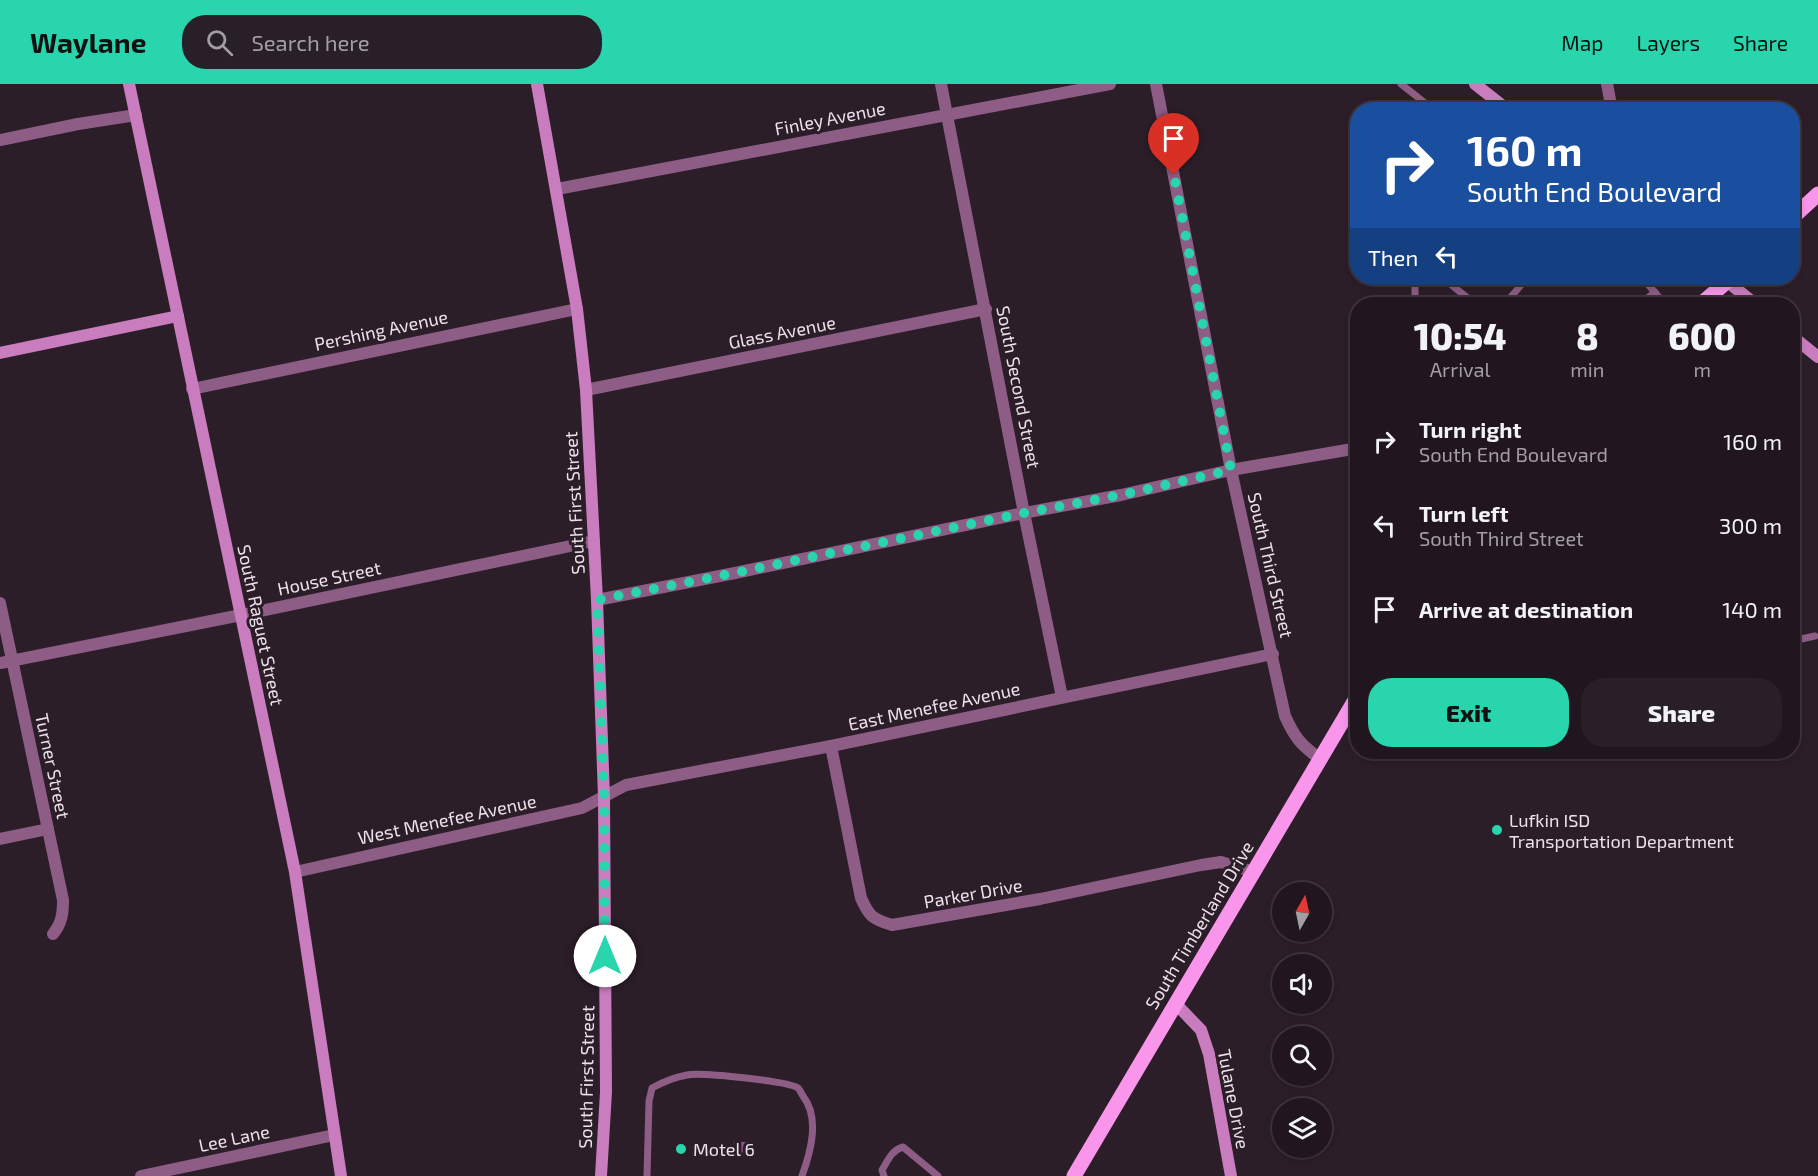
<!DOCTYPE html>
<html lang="en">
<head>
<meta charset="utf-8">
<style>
  :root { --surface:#21161f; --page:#291f28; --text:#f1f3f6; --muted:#a29fa4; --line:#3e353d; --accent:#28d5ad }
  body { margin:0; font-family:"Exo 2",sans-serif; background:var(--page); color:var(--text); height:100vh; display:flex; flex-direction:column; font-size:22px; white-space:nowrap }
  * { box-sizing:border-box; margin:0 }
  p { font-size:20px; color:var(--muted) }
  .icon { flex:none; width:33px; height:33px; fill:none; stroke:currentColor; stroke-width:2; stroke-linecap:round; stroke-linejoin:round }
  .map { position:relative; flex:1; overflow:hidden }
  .sheet { position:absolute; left:1350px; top:213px; width:450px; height:462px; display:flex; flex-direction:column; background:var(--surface); border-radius:24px; box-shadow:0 3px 9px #0003,0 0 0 2px var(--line) }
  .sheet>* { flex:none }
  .top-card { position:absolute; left:1350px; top:18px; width:450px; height:183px; border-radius:24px; box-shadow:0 3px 9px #0003,0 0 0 2px var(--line); background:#1a4fa0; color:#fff; overflow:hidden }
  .needle { width:39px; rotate:9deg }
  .tools { position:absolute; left:1272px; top:798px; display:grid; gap:12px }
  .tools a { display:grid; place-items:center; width:60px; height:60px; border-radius:50%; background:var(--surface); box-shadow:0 3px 9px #0003,0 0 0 2px var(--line); font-size:30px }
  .pin { position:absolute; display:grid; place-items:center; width:51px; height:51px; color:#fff; margin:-62px -26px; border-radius:50% 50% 50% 0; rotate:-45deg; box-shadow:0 0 6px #0007 }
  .pin .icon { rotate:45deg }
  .me { position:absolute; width:66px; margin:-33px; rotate:0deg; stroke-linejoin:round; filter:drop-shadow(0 0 4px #0008) }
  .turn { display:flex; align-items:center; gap:21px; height:126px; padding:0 18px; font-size:27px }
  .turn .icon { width:78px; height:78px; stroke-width:2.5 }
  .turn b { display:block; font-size:42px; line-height:51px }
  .then { display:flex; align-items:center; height:57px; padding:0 18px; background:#0003; gap:12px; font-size:22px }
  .eta { display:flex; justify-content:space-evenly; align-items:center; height:102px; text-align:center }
  .eta b { font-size:36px; font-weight:800; line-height:42px }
  .button { display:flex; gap:12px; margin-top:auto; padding:12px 18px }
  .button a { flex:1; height:69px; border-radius:24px; background:var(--accent); color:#111; font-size:24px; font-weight:800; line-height:69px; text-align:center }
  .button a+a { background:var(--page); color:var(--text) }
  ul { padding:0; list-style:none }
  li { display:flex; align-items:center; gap:18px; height:84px; padding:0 18px }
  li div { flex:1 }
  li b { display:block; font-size:22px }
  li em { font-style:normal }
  header { display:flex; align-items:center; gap:36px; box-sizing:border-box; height:84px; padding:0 30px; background:var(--accent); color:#111 }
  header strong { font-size:28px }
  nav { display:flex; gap:33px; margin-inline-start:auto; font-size:21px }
  .search { width:420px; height:54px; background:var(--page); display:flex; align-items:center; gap:15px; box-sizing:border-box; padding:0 21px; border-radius:24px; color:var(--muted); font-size:22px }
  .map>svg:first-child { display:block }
</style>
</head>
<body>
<header>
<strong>Waylane</strong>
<div class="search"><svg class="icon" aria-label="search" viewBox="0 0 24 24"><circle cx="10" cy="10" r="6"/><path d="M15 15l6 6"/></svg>Search here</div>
<nav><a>Map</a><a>Layers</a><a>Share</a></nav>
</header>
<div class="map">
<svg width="1818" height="1092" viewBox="0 0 1818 1092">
  <rect width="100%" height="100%" fill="#2c1e29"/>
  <!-- water -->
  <path fill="#995190" d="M734 1057 753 1059 752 1072 732 1071Z"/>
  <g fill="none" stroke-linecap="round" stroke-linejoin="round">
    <!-- lane -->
    <g stroke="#8d5d86" stroke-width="7">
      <path d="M1401 0 1434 26"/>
      <path d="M1443 194 1475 220"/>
      <path d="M1646 194 1644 196 1665 220"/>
      <path d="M1415 220V199L1420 194"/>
      <path d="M1505 220 1527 194"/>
      <path d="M1640 220 1655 208"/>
      <path d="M1792 557 1815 552"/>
      <path d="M647 1092 649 1017 652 1004C663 998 675 993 687 991 700 988 788 997 798 1004 800 1006 801 1009 803 1012 820 1034 811 1067 802 1092"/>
      <path d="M884 1092 882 1086C888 1076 892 1066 903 1063L938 1092"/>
    </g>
    <!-- street -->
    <g stroke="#8d5d86" stroke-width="12">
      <path d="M941 0 1024 429 1062 613"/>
      <path d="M1156 0 1231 386 1285 632C1295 654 1300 660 1320 675"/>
      <path d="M1607 0 1612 26"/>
      <path d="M0 56 78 40 136 31"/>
      <path d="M557 105 1110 0"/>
      <path d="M192 305 577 225"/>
      <path d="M586 306 986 225"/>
      <path d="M597 516 735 489 1024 429 1121 411 1231 386 1358 364"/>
      <path d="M0 519 63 816C63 829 62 839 53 850"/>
      <path d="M0 579 241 531 594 457"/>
      <path d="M831 662 861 814C869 832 872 835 892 841L1040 815 1201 781 1221 778 1254 788"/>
      <path d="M0 755 48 745"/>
      <path d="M295 788 582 724 626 701 831 662 1273 570"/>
      <path d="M141 1092 334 1051"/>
    </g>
    <!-- secondary -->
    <g stroke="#c97dbf" stroke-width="12">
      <path d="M129 0 295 788 341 1092"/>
      <path d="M537 0 577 225 586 306 597 516 604 713 606 1008 601 1092"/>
      <path d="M1475 0 1508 26"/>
      <path d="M1723 194 1755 220"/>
      <path d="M1792 252 1818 273"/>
      <path d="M0 269 178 232"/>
      <path d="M1175 919 1201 946 1209 970 1231 1092"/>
    </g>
    <!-- primary -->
    <g stroke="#f996eb" stroke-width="15">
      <path d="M1792 134 1818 110"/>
      <path d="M1701 220 1731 194"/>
      <path d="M1074 1092 1358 611"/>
    </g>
  </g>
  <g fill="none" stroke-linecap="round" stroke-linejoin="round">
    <!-- route -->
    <path stroke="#28d5ad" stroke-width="10" stroke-dasharray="0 18" d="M605 872 604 713 597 516 735 489 1024 429 1121 411 1231 386 1174 91"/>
  </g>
  <!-- markers -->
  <g fill="#28d5ad" stroke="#2c1e29" stroke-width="2">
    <circle cx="1497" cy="746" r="6"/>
    <circle cx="681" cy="1065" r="6"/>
  </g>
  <g text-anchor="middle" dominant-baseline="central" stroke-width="6" stroke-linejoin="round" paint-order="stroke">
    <!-- street labels -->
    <g font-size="18" fill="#ebe2e9" stroke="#2c1e29">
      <text transform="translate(830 34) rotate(-11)">Finley Avenue</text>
      <text transform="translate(381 246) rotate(-12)">Pershing Avenue</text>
      <text transform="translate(782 248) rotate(-11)">Glass Avenue</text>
      <text transform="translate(1019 303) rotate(79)">South Second Street</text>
      <text transform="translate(574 419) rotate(-93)">South First Street</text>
      <text transform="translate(1271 481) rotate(77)">South Third Street</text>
      <text transform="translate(329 494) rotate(-12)">House Street</text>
      <text transform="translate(261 541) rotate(78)">South Raguet Street</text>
      <text transform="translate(934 622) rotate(-12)">East Menefee Avenue</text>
      <text transform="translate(53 682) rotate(78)">Turner Street</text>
      <text transform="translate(447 735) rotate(-12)">West Menefee Avenue</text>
      <text transform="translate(973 809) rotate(-10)">Parker Drive</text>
      <text transform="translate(1199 841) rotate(-59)">South Timberland Drive</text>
      <text transform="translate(586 993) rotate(-89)">South First Street</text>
      <text transform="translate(1234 1015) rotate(79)">Tulane Drive</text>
      <text transform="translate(234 1054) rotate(-12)">Lee Lane</text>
    </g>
    <!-- poi labels -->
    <g font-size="18" fill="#ebe2e9" stroke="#2c1e29" text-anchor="start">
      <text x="1509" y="736">Lufkin ISD<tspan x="1509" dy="21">Transportation Department</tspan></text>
      <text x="693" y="1065">Motel 6</text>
    </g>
  </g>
</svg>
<div class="tools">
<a><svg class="needle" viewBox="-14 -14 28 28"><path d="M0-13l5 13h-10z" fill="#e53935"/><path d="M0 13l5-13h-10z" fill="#a29fa4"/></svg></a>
<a><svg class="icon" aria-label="sound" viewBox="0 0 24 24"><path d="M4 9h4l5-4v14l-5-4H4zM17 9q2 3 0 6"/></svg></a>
<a><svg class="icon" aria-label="search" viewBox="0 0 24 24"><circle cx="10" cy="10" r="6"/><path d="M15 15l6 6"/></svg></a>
<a><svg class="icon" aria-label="layers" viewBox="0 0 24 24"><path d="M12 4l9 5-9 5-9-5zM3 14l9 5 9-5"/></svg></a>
</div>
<div class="pin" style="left:1174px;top:91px;background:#d93025"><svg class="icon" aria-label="arrive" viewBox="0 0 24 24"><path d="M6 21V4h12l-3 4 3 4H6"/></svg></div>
<svg class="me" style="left:605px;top:872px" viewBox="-20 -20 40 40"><circle r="19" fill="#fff"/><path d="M0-13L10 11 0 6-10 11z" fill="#28d5ad"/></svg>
<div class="top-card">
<div class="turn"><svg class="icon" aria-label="right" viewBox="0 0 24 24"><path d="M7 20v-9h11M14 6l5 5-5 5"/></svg><div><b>160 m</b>South End Boulevard</div></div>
<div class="then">Then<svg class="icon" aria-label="left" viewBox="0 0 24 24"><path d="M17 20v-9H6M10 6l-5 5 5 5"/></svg></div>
</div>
<section class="sheet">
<div class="eta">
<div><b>10:54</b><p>Arrival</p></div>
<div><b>8</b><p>min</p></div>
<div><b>600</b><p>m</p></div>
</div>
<ul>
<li><svg class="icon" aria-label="right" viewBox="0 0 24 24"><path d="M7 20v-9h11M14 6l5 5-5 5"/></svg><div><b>Turn right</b><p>South End Boulevard</p></div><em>160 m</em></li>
<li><svg class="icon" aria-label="left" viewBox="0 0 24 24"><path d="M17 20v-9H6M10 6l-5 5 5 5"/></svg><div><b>Turn left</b><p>South Third Street</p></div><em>300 m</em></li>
<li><svg class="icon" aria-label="arrive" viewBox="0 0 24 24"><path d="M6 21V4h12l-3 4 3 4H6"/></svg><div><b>Arrive at destination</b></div><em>140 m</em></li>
</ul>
<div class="button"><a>Exit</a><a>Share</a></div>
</section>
</div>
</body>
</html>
